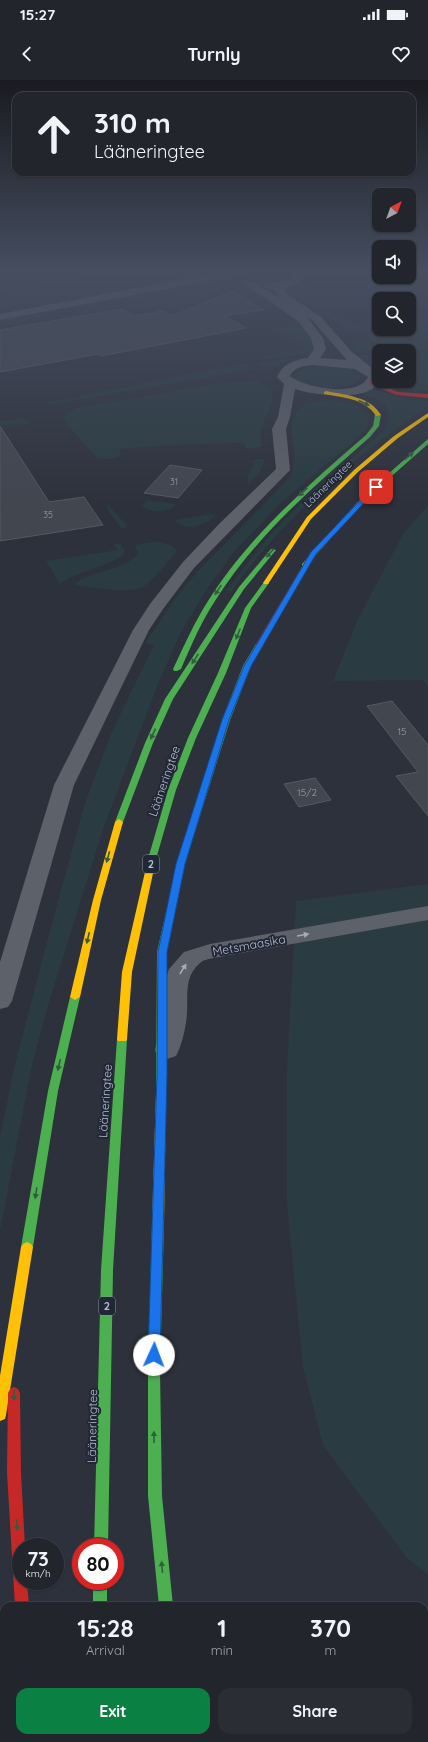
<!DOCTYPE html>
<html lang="en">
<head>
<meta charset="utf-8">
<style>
  :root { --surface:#22252c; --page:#2a2d34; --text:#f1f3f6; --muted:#a2a5a9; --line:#3f4248; --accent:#0b8043 }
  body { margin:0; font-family:Quicksand,sans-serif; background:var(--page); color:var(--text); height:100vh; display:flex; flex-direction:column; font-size:15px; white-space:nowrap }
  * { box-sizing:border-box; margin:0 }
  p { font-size:13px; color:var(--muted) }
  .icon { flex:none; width:22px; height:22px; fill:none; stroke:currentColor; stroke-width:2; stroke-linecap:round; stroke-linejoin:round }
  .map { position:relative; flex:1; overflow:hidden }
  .panel { position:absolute; left:0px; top:1522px; width:428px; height:140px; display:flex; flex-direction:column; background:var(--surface); border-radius:12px 12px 0 0; box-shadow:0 1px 3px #0004,0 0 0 1px var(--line) }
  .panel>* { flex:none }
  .top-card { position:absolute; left:12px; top:12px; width:404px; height:84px; border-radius:12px; box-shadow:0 1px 3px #0004,0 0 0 1px var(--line); background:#22252c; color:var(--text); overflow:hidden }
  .needle { width:26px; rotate:41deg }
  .tools { position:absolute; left:372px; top:108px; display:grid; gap:8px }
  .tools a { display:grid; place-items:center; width:44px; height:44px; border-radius:8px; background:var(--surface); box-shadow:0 1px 3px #0004,0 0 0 1px var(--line); font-size:20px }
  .speed { position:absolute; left:12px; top:1458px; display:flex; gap:8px; font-size:20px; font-weight:700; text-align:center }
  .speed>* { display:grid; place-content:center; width:52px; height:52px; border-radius:50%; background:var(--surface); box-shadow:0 1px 3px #0004,0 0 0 1px var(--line); line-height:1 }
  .speed small { font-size:10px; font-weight:400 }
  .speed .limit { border:6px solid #d22; background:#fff; color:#111 }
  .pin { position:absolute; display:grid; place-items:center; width:34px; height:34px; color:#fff; margin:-17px; border-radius:8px; box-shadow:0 2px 6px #0006 }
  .me { position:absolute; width:44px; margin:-22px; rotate:2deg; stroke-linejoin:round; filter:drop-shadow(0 0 3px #0008) }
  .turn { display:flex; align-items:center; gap:14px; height:84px; padding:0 16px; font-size:18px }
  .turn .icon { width:52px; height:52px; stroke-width:2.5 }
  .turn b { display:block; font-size:28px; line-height:34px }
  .eta { display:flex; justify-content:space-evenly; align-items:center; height:68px; text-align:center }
  .eta b { font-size:24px; font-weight:700; line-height:28px }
  .button { display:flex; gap:8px; margin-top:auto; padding:8px 16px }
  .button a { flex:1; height:46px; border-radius:12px; background:var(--accent); color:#fff; font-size:16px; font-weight:700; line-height:46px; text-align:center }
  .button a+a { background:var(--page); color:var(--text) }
  .status { display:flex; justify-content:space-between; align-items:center; height:28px; padding:0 20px; background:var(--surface); direction:ltr }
  .status svg { height:11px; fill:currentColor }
  header { display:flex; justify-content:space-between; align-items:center; height:52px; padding:0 16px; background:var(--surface); font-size:18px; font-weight:700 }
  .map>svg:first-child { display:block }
</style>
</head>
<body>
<div class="status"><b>15:27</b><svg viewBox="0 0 49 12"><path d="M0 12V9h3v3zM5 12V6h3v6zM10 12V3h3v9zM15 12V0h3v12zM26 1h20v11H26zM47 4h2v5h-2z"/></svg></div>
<header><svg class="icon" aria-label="back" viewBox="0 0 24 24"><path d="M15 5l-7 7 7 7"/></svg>Turnly<svg class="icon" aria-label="heart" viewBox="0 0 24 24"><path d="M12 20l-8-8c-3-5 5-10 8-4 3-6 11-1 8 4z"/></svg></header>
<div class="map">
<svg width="428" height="1662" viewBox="0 0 428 1662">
  <rect width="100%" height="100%" fill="#2d313b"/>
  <!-- green -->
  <g fill="#2a3b41">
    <path d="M0 194H98L0 212Z"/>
    <path d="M247 194H284L286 198C276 205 256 205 246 197Z"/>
    <path d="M317 202C311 208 297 207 294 215L326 224 316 227 355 244 365 242 375 245 379 244V246L352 255 321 231 291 214 294 210Z"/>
    <path d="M226 203 240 205 252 210 240 212 231 211 238 213 237 214 211 212 202 208 207 204Z"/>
    <path d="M175 209H180L45 233 50 237 0 246V240Z"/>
    <path d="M387 212 428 222V230L419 228 426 225 383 214Z"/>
    <path d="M428 238V270L382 271 374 262 365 258 392 249H409V244Z"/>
    <path d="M296 245 305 248 311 258 315 269 311 274 236 282 306 268 276 251 279 248Z"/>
    <path d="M360 259 369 263 373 271 354 272 352 267Z"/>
    <path d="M428 272V311L398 309 383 301H409V273Z"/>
    <path d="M379 274V293L358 276 361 275Z"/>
    <path d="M307 277 264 288 256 283Z"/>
    <path d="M238 284H247L257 289 54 324H42Z"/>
    <path d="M319 285 341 286 350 289 360 295V299C349 312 303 312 294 296 298 287 311 286 319 285Z"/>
    <path d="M250 301 261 302 260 304 270 307C278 321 265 334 262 347 260 353 261 360 262 366L255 369 246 368 243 363 176 365 119 369 121 375C114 380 105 380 97 378L62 339 67 333 78 328 220 303Z"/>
    <path d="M372 309 403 319 428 321V326C354 378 284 437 231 512L226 511 263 463 283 441 303 421 384 350C397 325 381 320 359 314Z"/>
    <path d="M320 321C337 320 359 321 369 336L368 346 361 355 282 422 234 472 205 512 179 556 158 604 103 749 47 929 32 985 0 1151V1057L15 984 53 839 85 723 112 651 154 565 145 563 177 516 197 492 290 397C303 369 272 330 320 321Z"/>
    <path d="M20 338H24L31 344 0 345V341Z"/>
    <path d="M257 379H265L260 392 248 405V395L254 383 251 382Z"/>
    <path d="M147 420 175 424 176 425C168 433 151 433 142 426Z"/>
    <path d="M107 424 127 445 126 447 122 449 108 431Z"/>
    <path d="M428 425V608L423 600 333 601 358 539 403 454Z"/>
    <path d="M210 434 216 435C206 445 186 453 175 440Z"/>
    <path d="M153 462C162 462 172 463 177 471 167 482 158 495 147 504 134 516 91 507 74 505 87 490 125 492 138 473L135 465Z"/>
    <path d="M120 463 125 471C121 484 73 492 60 504L46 481 118 470 114 464Z"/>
    <path d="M428 804V1494L406 1477 323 1365 303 1287 287 1124V989L296 821Z"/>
  </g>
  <!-- building -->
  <g fill="#42464f" stroke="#555963">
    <path d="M233 211 263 230 224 236 246 248 101 276 98 274 0 292V250L122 229 134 236 163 231 172 236Z"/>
    <path d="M0 346 49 422 84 417 103 445 0 461Z"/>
    <path d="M170 385 202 390 178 418 144 413Z"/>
    <path d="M392 621 428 665V736L396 696 418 692 367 626Z"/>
    <path d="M315 698 331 720 299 727 284 704Z"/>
  </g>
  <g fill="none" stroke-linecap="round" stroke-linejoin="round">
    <!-- street -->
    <g fill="#5d6169" fill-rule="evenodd">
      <path d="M211 194H235L230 197 0 240V234Z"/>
      <path d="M293 194H303L304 197 297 204 286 208 284 210 287 214 321 237 351 271 378 293C386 325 311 315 295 309L290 337 286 349 290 390 194 488 163 529 149 550 74 705 12 921 8 927 0 929V882L54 705 133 550 150 524 183 482 220 443 276 389 272 349 278 337 284 304 277 297C283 284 293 280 308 278L314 269 311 258 298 241 245 204 246 202H254L279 218 274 209 264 208 263 206C269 199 284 204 293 198ZM307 237 313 241 347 280 320 278 326 269 323 258ZM313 285 355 289 368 297C358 318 305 308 290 296 294 287 304 286 313 285Z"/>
      <path d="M428 826V840L213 878C209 879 202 880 199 884 184 897 188 916 187 934 186 947 182 965 176 976L167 979 158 976 155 970 163 935 164 904 169 889 184 872 210 864Z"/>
    </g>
    <!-- fast -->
    <g fill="#4caf50" fill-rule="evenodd">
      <path d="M378 333 381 335 379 346 370 357C313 407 256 456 215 521 201 542 191 566 181 589L177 591H174L173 589C184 566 194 543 208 521 249 456 308 405 366 355L373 346 375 335Z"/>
      <path d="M428 359V364L368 417 306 486H302V484L364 415Z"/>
      <path d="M271 469 276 470 244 509 173 619 153 663 123 742 122 744H116L115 742 145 663 165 619 239 507Z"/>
      <path d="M266 501 269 503 251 528 226 593 196 658 176 710 156 779 152 782 149 781 148 779 168 710 188 658 218 593 245 528 264 502Z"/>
      <path d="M260 562 264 564 251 586 230 640 185 784 167 872 166 1014 165 1017H157L156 1014 157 872 177 784 222 640 243 586 256 564Z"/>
      <path d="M75 914 80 917 58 1011 33 1167 31 1170 27 1172 23 1170 21 1167 48 1011 70 917Z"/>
      <path d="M122 956 126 957 127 959 113 1190 108 1467H94L101 1190 117 959 118 957Z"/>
      <path d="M158 1139 162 1140 164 1143 160 1291 162 1416 173 1526H159L148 1416V1291L152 1143 154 1140Z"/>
      <rect x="93" y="1501" width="14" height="25"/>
      <rect x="28" y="1658" width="16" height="4"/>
      <path d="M89 1658H105L104 1662H88Z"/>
      <path d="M184 1658H200L202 1662H186Z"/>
    </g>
    <!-- slow -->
    <g fill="#ffc107" fill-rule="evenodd">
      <path d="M326 311C345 315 370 316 381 335L376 336C365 318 343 318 324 314V312Z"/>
      <path d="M428 333V337L398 358 358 392 311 439 268 504H264L263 503 307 437 354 390 394 356Z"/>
      <path d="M119 739 123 742 101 820 80 917 75 920 70 917 93 820 115 742Z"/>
      <path d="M152 776 156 779 132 892 127 959 126 961H118L117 959 122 892 148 779Z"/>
      <path d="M161 1010 165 1011 166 1014 164 1143 162 1146 158 1147 154 1146 152 1143 156 1014 157 1011Z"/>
      <path d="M27 1162 31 1164 33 1167 6 1335 5 1339 0 1341V1296L21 1167 23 1164Z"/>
    </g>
    <!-- jam -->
    <g fill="#c62828" fill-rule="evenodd">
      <path d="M372 301 398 312 428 314V318L397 315 370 304V302Z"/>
      <path d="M313 471 316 473 264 564 260 566 256 564 310 473Z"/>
      <path d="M14 1307 18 1309 20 1313 21 1393 25 1467H21V1501H27L29 1526H15L7 1393 8 1313 10 1309Z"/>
    </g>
  </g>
  <!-- one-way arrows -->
  <defs><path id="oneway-solid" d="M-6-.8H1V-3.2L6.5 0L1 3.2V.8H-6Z"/></defs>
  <g fill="#325d40">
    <use href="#oneway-solid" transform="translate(364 323) rotate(24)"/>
    <use href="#oneway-solid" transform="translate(409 376) rotate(-40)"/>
    <use href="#oneway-solid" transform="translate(303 412) rotate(137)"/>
    <use href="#oneway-solid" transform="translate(270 473) rotate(132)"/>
    <use href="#oneway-solid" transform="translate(218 510) rotate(123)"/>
    <use href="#oneway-solid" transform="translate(238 554) rotate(112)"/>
    <use href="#oneway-solid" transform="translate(195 579) rotate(123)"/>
    <use href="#oneway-solid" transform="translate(153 654) rotate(115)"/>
    <use href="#oneway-solid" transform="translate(108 777) rotate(105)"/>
    <use href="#oneway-solid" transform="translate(88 858) rotate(103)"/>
    <use href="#oneway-solid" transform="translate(59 985) rotate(103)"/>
    <use href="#oneway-solid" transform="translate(36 1113) rotate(99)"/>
    <use href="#oneway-solid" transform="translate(14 1315) rotate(93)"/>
    <use href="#oneway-solid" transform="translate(154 1357) rotate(-91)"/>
    <use href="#oneway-solid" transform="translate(17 1445) rotate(87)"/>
    <use href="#oneway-solid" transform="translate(162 1487) rotate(-95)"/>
  </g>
  <g fill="#a6abb7">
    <use href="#oneway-solid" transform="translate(303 855) rotate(-10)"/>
    <use href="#oneway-solid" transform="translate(183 889) rotate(-58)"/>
  </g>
  <!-- sky -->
  <linearGradient id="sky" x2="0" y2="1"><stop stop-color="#191b20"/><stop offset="0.45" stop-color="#464e60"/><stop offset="1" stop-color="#464e60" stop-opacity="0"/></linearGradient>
  <rect width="428" height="427" fill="url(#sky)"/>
  <!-- route -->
  <path fill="#1a73e8" stroke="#114b97" d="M374 406 379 407 316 474 251 586 229 640 185 784 167 872V995L160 1275 158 1279 154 1281 150 1279 148 1275 157 995 158 872 176 784 222 640 244 586 311 472Z"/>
  <g text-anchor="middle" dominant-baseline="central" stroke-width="4" stroke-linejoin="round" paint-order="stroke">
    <!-- far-number labels -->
    <g font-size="9" fill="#9a9fac">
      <text x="174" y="401">31</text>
      <text x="48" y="434">35</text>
    </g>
    <!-- far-street labels -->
    <g font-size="10" fill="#b8bdcb" stroke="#202736">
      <text transform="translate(328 404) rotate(-44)">Lääneringtee</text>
    </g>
    <!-- number labels -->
    <g font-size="10" fill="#9a9fac">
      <text x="402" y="651">15</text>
      <text x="307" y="712">15/2</text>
    </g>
    <!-- shield labels -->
    <g fill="#202736" stroke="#8a909e" stroke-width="1">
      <rect x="143" y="775" width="16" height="18" rx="3"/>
      <rect x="99" y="1217" width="16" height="18" rx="3"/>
    </g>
    <g font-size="11" font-weight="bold" fill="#b8bdcb">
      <text x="151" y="784">2</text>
      <text x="107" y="1226">2</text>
    </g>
    <!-- street labels -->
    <g font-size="12" fill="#b8bdcb" stroke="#202736">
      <text transform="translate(164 701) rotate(-71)">Lääneringtee</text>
      <text transform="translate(249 865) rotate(-10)">Metsmaasika</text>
      <text transform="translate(105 1021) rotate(-86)">Lääneringtee</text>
      <text transform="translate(92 1346) rotate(-89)">Lääneringtee</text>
    </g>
  </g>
</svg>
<div class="tools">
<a><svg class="needle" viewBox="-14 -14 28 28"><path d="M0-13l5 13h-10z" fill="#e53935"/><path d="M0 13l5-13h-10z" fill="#a2a5a9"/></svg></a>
<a><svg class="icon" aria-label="sound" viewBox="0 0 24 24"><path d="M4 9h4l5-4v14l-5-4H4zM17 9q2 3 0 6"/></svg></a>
<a><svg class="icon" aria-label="search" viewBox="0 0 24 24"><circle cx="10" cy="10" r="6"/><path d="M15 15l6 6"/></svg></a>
<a><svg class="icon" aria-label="layers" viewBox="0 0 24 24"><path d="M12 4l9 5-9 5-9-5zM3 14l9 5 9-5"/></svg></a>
</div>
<div class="speed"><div>73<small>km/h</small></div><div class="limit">80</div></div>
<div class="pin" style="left:376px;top:407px;background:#d93025"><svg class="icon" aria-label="arrive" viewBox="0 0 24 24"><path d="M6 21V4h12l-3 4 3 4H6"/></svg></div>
<svg class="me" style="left:154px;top:1275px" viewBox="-20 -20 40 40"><circle r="19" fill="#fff"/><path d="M0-13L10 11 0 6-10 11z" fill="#1a73e8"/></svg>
<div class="top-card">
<div class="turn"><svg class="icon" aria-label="ahead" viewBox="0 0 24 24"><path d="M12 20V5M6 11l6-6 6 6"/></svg><div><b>310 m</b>Lääneringtee</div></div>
</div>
<section class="panel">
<div class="eta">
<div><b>15:28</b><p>Arrival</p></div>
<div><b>1</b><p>min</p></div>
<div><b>370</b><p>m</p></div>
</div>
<div class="button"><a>Exit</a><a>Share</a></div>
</section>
</div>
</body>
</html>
